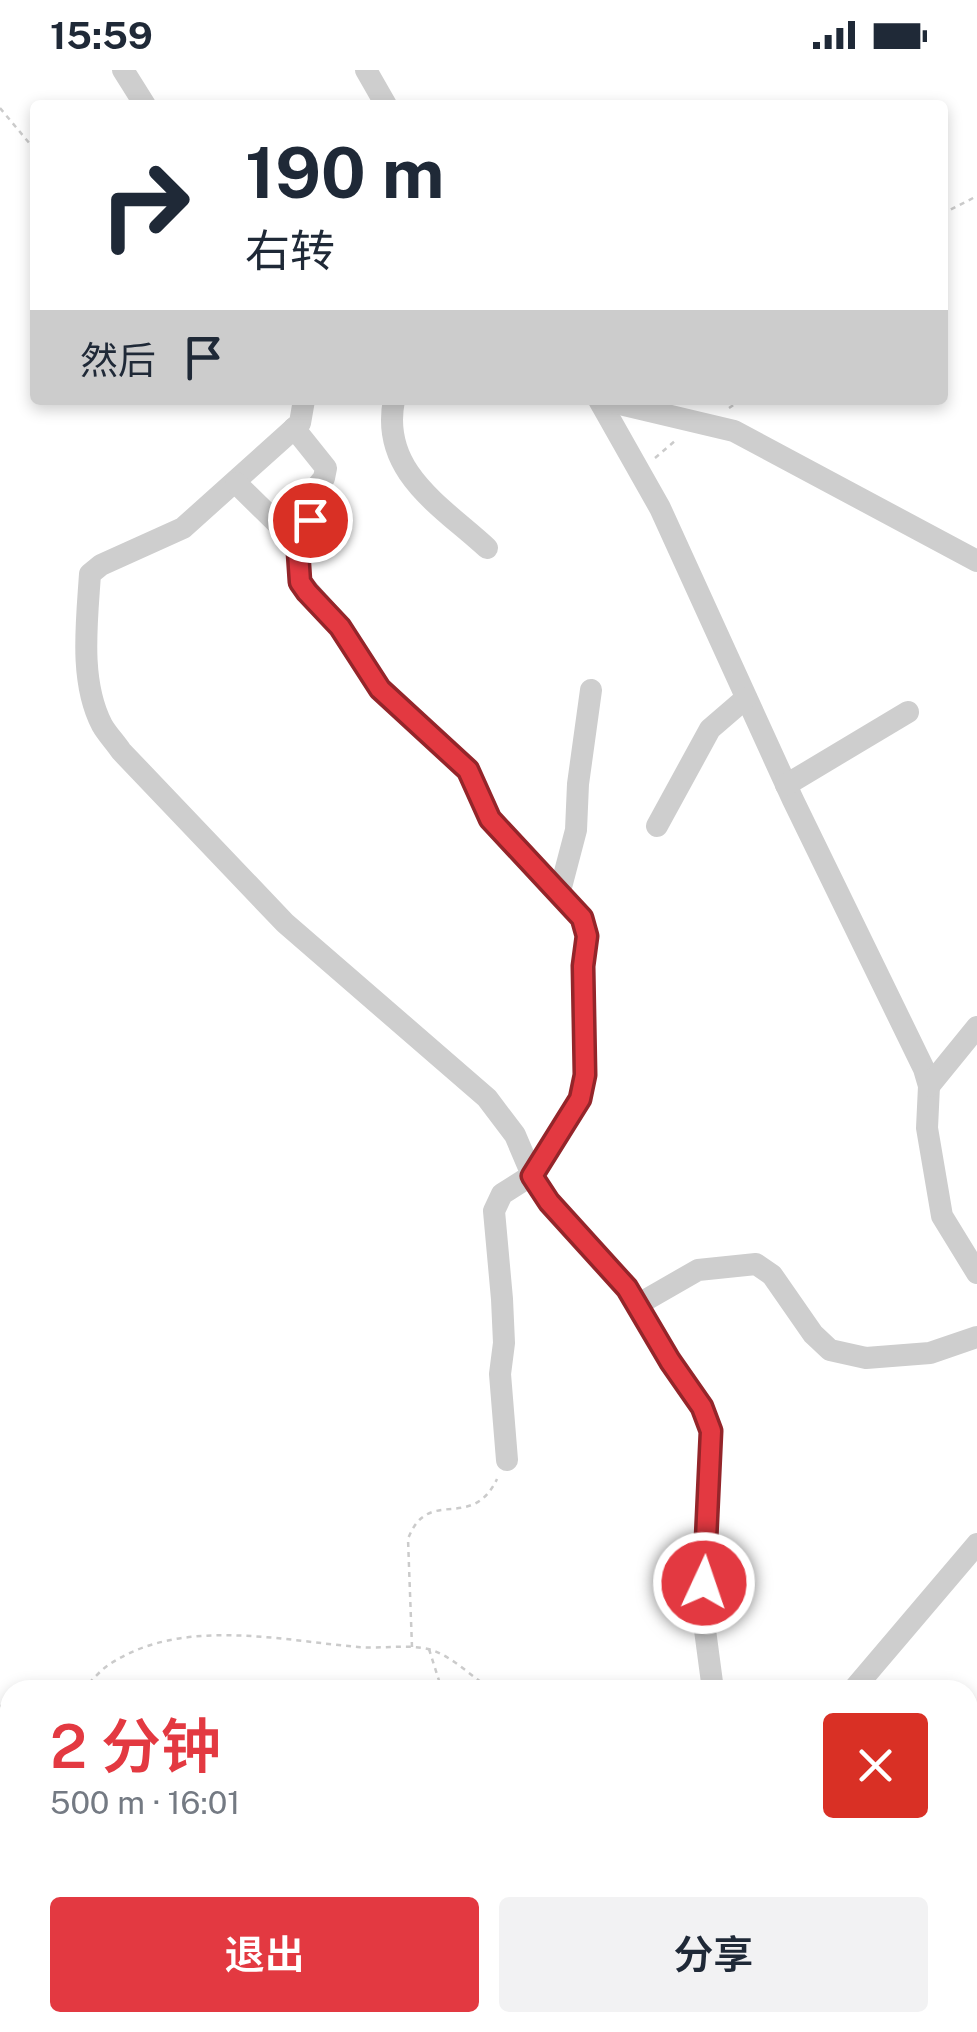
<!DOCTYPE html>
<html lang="zh">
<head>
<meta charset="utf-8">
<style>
  :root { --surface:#fff; --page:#f2f2f3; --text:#1f2937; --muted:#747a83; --accent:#e33941 }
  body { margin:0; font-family:"Public Sans","Noto Sans SC",sans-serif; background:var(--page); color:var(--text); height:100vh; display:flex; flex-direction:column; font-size:38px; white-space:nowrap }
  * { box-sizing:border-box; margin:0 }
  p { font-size:32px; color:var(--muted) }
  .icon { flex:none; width:55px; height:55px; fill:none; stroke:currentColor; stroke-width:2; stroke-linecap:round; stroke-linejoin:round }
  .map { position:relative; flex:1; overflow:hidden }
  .drawer { position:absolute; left:0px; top:1610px; width:978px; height:352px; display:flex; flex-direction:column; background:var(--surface); border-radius:30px 30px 0 0; box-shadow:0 5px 15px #0003 }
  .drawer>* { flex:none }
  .guide { position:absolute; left:30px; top:30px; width:918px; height:305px; border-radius:10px; box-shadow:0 5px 15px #0003; background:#fff; color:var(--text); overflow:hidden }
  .pin { position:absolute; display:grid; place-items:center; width:85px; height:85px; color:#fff; margin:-42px; border:5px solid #fff; border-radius:50%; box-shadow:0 2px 10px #0007 }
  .me { position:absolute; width:110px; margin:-55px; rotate:3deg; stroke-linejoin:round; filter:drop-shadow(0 0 8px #0008) }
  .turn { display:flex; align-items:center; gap:35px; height:210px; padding:0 50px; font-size:45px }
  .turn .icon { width:130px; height:130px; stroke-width:2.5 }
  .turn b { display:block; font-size:70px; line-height:85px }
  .then { display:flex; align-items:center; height:95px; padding:0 50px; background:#0003; gap:20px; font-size:38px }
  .round { display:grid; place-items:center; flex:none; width:105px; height:105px; border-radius:10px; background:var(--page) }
  .summary { display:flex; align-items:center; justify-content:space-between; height:170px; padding:0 50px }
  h1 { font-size:60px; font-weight:600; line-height:75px; color:var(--accent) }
  .cta { display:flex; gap:20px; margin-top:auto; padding:20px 50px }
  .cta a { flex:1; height:115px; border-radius:10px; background:var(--accent); color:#fff; font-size:40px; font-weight:600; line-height:115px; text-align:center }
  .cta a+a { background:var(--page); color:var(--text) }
  .status { display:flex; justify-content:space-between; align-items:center; height:70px; padding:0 50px; background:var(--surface); direction:ltr }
  .status svg { height:28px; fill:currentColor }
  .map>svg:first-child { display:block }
</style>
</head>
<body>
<div class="status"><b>15:59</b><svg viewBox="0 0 49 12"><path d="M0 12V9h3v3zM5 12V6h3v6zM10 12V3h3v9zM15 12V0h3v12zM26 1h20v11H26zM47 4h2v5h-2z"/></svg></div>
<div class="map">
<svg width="977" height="1962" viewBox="0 0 977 1962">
  <rect width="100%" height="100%" fill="#fff"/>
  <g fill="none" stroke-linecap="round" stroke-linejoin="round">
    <!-- path -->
    <g stroke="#cbcbcb" stroke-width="2.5" stroke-dasharray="5 5" stroke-linecap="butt">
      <path d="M0 38 35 80"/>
      <path d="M942 144 977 126"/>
      <path d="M729 338 741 330"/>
      <path d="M655 388 676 370"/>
      <path d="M412 1577 408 1469C428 1415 471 1463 497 1409"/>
      <path d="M429 1579 442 1620"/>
      <path d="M82 1620C91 1612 100 1600 110 1594 182 1547 278 1570 358 1577 380 1579 406 1574 428 1579 452 1585 472 1608 493 1620"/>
      <path d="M0 1636 10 1634"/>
      <path d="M0 1729 10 1713"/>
    </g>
    <!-- minor -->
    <g stroke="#cecece" stroke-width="22">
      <path d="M123 0 145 35"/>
      <path d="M366 0 386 35"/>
      <path d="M304 330 300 353 183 458 101 495 90 504C87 551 79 611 102 655 107 664 115 672 121 681L285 853 487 1028 515 1065 532 1105 549 1132 627 1218 669 1291 702 1337 711 1361 703 1545 713 1620"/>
      <path d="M394 330C380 401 440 435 487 478"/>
      <path d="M599 330 660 438 793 730 924 999 929 1016 927 1058 942 1146 977 1203"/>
      <path d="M603 330 734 361 977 491"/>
      <path d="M294 358 326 398 324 408 310 425 311 449 298 482"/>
      <path d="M236 413 286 462 298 482 300 511 341 557 380 619 469 700 490 749 582 848 587 866 583 896 585 1005 580 1029 532 1105 502 1124 494 1141 502 1229 504 1273 500 1304 507 1390"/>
      <path d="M786 715 908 642"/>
      <path d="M657 756 710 659 746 628"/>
      <path d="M560 821 576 760 578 714 591 620"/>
      <path d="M929 1016 977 957"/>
      <path d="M637 1235 698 1200 756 1194 772 1205 813 1264 830 1280 866 1288 930 1283 977 1267"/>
      <path d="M853 1620 977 1474"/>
      <path d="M410 1952 412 1962"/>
      <path d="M743 1952 748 1962"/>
      <path d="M554 1962 563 1952"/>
    </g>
  </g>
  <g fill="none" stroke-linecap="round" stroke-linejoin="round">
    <!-- route casing -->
    <g stroke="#94252a" stroke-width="25">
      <path id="route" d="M310 450 298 482 300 512 307 522 340 557 380 619 468 700 490 749 582 848 587 866 583 896 585 1005 580 1029 532 1106 549 1132 627 1218 670 1291 702 1337 711 1361 704 1513"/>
    </g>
    <!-- route -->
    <use href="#route" stroke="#e33941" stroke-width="18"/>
  </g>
</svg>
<div class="pin" style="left:310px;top:450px;background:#d93025"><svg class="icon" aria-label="arrive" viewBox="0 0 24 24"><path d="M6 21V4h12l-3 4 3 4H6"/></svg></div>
<svg class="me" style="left:704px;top:1513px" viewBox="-20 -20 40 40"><circle r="17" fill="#e33941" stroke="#fff" stroke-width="3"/><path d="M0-11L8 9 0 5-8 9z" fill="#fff"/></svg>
<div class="guide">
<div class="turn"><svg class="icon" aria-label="right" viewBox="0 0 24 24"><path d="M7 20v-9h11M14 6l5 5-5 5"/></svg><div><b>190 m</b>右转</div></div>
<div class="then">然后<svg class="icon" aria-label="arrive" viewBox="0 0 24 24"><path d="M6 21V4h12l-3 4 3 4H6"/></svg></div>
</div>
<section class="drawer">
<div class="summary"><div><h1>2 分钟</h1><p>500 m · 16:01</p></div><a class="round" style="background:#d93025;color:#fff"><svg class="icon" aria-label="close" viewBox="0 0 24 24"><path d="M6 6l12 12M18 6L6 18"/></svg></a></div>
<div class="cta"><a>退出</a><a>分享</a></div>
</section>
</div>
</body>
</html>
